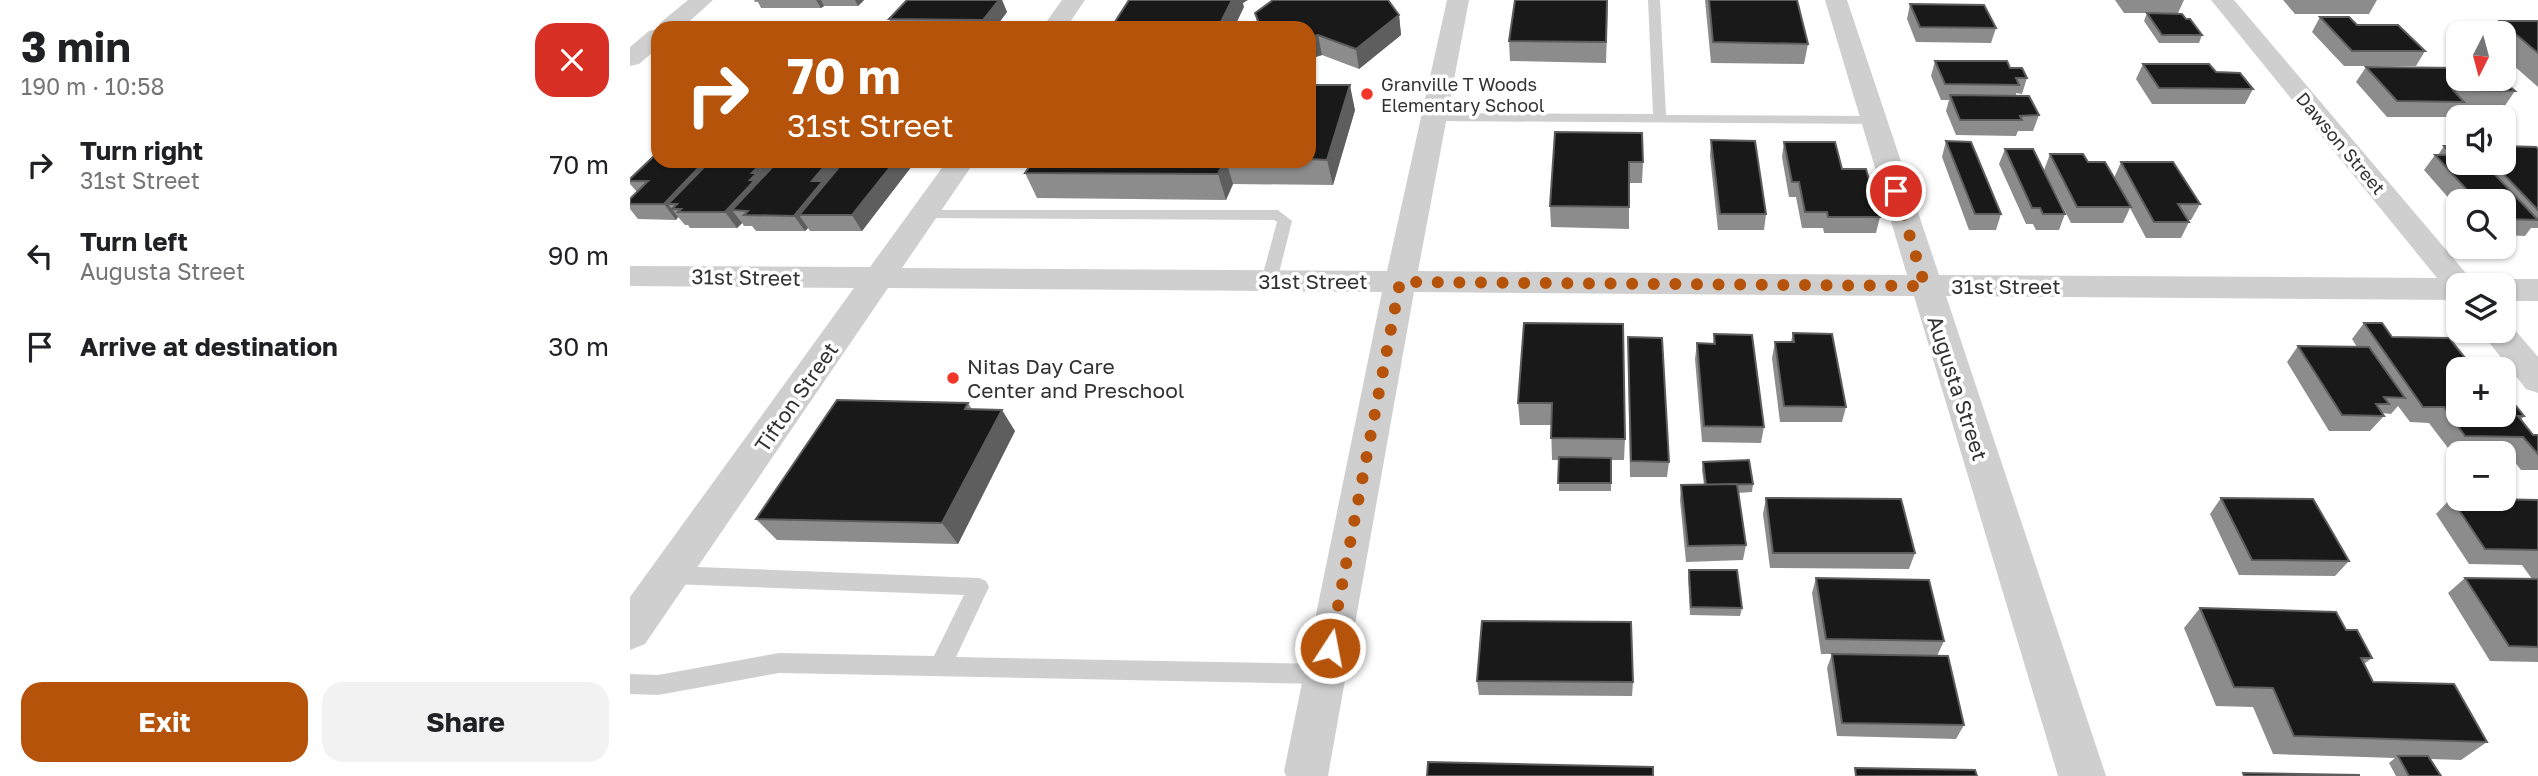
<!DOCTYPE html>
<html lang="en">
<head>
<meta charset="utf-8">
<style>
  :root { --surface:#fff; --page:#f2f2f2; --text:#202124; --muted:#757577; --accent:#b45309 }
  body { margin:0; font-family:"Golos Text",sans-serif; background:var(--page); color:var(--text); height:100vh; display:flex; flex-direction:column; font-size:26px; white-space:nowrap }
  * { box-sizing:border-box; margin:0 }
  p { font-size:23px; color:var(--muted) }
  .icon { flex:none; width:38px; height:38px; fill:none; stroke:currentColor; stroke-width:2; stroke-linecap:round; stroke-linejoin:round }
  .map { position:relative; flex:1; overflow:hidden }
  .side { display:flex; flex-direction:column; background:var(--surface); width:630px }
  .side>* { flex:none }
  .guide { position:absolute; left:21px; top:21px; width:665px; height:147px; border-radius:21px; box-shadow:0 2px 5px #0004; background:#b45309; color:#fff; overflow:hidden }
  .needle { width:46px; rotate:186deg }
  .buttons { position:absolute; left:1816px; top:21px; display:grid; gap:14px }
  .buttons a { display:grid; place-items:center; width:70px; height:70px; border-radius:14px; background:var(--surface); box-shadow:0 2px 5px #0004; font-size:35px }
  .pin { position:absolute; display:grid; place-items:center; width:60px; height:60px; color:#fff; margin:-30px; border:4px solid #fff; border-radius:50%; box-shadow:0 2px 7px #0007 }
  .me { position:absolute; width:77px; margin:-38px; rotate:11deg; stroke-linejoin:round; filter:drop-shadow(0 0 5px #0008) }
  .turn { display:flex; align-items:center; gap:24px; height:147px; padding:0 21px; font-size:32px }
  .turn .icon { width:91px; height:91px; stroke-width:2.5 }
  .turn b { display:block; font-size:49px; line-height:60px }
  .round { display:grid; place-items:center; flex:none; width:74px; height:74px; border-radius:21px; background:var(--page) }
  .summary { display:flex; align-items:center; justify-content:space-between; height:119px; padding:0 21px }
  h1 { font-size:42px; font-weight:700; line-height:52px }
  .primary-button { display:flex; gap:14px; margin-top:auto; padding:14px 21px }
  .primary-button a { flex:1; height:80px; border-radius:21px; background:var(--accent); color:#fff; font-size:28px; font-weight:700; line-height:80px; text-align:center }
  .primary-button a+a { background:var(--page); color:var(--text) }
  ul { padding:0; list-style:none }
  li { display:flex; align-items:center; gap:21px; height:91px; padding:0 21px }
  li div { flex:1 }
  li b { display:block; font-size:26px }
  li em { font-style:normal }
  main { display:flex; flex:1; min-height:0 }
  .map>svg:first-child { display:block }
</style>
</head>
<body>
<main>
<section class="side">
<div class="summary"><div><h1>3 min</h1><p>190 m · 10:58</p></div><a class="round" style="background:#d93025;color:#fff"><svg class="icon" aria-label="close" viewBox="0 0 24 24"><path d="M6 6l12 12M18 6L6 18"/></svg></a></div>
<ul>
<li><svg class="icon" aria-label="right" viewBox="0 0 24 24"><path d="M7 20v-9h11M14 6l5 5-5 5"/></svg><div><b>Turn right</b><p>31st Street</p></div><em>70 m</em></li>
<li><svg class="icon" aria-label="left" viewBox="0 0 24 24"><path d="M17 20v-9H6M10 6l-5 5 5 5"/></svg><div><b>Turn left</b><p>Augusta Street</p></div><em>90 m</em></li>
<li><svg class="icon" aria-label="arrive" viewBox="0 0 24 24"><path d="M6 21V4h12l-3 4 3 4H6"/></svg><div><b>Arrive at destination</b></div><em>30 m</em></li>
</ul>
<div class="primary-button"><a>Exit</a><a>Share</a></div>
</section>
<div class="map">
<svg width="1908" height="776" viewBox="0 0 1908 776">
  <rect width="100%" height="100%" fill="#fff"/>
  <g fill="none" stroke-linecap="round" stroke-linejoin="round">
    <!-- service -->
    <g fill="#cfcfcf" fill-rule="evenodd">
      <path d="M1018 0H1030L1036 115 1244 116 1251 120 1244 124 804 121 797 117 804 113 1023 114Z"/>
      <path d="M293 210H648L662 221 647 281 639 286 631 281 647 222 644 220 288 218 286 215 288 212Z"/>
      <path d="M41 566 349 578 356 581 359 587 326 657 695 664 703 667 706 674 703 681 695 684 149 673 28 695 0 694V674L28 675 149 653 304 656 334 595 41 584 34 581 31 575 34 569Z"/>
    </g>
    <!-- minor -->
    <g fill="#cfcfcf" fill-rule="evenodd">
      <path d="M58 0H83L52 28H28V48L9 64 0 66V47L19 31 27 29 30 23Z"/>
      <path d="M432 0H455L436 28H412Z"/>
      <path d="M817 0H839L788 271 1277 275 1195 0H1217L1309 275 1807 278 1581 0H1604L1846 285H1829V300L1316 296 1476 776H1428L1284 296 784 292 698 776H656L654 771 752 292 258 288 15 644 0 650V597L224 288 0 286V266L240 267 317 161H345L272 268 757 271Z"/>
      <path d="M1874 279H1908V301H1874V285H1861Z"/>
      <path d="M1874 322 1879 323 1908 357V393L1896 389 1850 331H1874Z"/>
    </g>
  </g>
  <!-- wall -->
  <g fill="#8c8c8c">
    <path d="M124 0H234L228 6H194L191 8H131L128 2H125Z"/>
    <path d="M277 0H372L377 12 365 28H252L262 25 259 19Z"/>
    <path d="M978 0 976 63 880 61 879 41Z"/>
    <path d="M1075 0H1167L1178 44 1174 64 1081 63Z"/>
    <path d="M1485 0H1554L1548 13H1494Z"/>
    <path d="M1653 0H1747L1739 14H1665Z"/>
    <path d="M1280 4 1366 28 1361 43 1286 42 1277 19Z"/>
    <path d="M625 13 769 15 771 35 729 69 692 55 679 59V28H628Z"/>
    <path d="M1517 13 1556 19 1572 35 1569 43H1529L1514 21Z"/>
    <path d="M1690 17 1727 25 1795 51 1786 66H1714L1682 32Z"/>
    <path d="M1870 21H1908V87L1874 57V33H1862Z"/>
    <path d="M1305 61 1380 68 1397 78 1392 94 1386 93V96L1409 115 1403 131H1388L1386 136 1326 135 1316 111 1319 100H1311L1301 76Z"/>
    <path d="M1513 64 1586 72 1623 89 1615 104H1522L1506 79Z"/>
    <path d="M1736 67 1885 91 1874 107 1831 106 1823 117H1757L1726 82Z"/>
    <path d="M679 85 725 110 703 185 603 184 596 200 407 198 395 173 403 161H679Z"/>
    <path d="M925 132 1013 162 1012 183H999V229L921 227 920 206Z"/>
    <path d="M1081 140 1136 214 1134 230H1088L1080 156Z"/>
    <path d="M1316 141 1371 214 1366 230H1339L1312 157Z"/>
    <path d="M1154 142 1212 169 1250 217 1246 233H1194L1193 228H1172L1166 197H1159L1152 157Z"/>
    <path d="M1814 146 1829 163H1874L1908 149V228H1901L1895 236 1874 235V201H1829V210L1794 170 1805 155H1808Z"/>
    <path d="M1375 149 1435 214 1429 230H1406L1403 224H1396L1369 164Z"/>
    <path d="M1420 154 1458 162 1484 178 1491 162 1570 204 1561 220H1558L1559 222 1551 238H1516L1500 208 1493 223H1441L1414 170Z"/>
    <path d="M28 161H285V162L232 231H180L178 228 175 231H126L122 226H114L112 223 107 228H60L58 225H55L48 217 46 220 8 219 0 209V199L7 192 0 184V179Z"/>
    <path d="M894 323 995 439 994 460H981V491H929V460H922L921 425H890L888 403Z"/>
    <path d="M1734 323 1829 369 1894 416 1891 420 1903 435H1908V470H1891L1877 452H1821L1799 423 1780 422 1768 406 1761 414 1752 413 1754 416 1740 431H1699L1657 362 1668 346 1727 347 1722 339Z"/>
    <path d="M1163 333 1216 407 1212 422H1150L1142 358 1145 342H1161Z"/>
    <path d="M1084 334 1134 427 1131 443 1072 442 1065 359 1067 343 1083 344Z"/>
    <path d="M998 337 1039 462 1037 477H1000L998 353Z"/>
    <path d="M338 403 342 409 385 431 328 544 147 540 126 519Z"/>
    <path d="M1073 462 1123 484 1122 492 1108 493 1116 545 1113 560 1056 562 1050 500 1051 485H1074L1072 470Z"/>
    <path d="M1136 498 1285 553 1279 569 1140 568 1133 514Z"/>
    <path d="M1591 498 1719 561 1705 576 1609 575 1580 514Z"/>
    <path d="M1821 498 1908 500V662L1860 661 1818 593 1835 578 1902 579 1892 565 1839 564 1806 514Z"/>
    <path d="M1059 570 1112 608 1110 616 1060 615 1058 578Z"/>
    <path d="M1186 578 1314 641 1307 656 1334 725 1326 739 1207 736 1197 668 1202 654H1191L1182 593Z"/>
    <path d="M1570 608 1716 630 1742 658 1734 664 1743 682 1857 742 1831 760 1801 759 1811 776H1766L1759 763 1765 758 1643 754 1623 707 1586 706 1554 628Z"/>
    <path d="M847 681 1003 682 1002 696 849 695Z"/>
  </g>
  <!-- shaded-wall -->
  <g fill="#5e5e5e">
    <path d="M186 0H191L194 6 191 8Z"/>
    <path d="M225 0H234L228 6Z"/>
    <path d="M369 0H372L377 12 365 28H356L353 20Z"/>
    <path d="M602 0H618L613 3 614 7 604 28H588Z"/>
    <path d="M769 15 771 35 729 69 726 49Z"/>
    <path d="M688 35 692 55 679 59V37Z"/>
    <path d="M720 85 725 110 703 185 697 160Z"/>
    <path d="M75 161H87L47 204H38L48 217 46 220 34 204Z"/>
    <path d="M133 161H158L118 211 102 210 112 223 107 228 95 212 120 180 122 173Z"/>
    <path d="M199 161H221L169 215 178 228 175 231 164 216 182 181Z"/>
    <path d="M265 161H285V162L232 231 222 215Z"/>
    <path d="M594 161H596L603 184 596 200 588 174Z"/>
    <path d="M372 410 385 431 328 544 312 523Z"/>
  </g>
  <!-- building -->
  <g fill="#191919" stroke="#5e5e5e" stroke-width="2">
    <path d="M277 0H369L353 20 259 19Z"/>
    <path d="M499 0H602L588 28H481Z"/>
    <path d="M643 0H758L769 15 726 49 688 35 679 37V28H631L625 13Z"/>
    <path d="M885 0H977L976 42 879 41Z"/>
    <path d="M1079 0H1167L1178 44 1083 42Z"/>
    <path d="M1280 4 1354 5 1366 28 1290 27Z"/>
    <path d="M1517 13 1552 14 1556 19H1560L1572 35H1532Z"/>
    <path d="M1690 17H1719L1727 25H1768L1795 51H1722Z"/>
    <path d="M1870 21H1908V53Z"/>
    <path d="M255 25H347L345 28H252Z"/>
    <path d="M1305 61H1377L1380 68H1392L1397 78H1386L1389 85 1315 84Z"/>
    <path d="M1513 64H1579L1586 72 1610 73 1623 89 1529 88Z"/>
    <path d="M1736 67 1829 68V79H1871L1885 91 1823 90 1834 102 1767 101Z"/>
    <path d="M679 85H720L697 160 679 159Z"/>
    <path d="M1320 95 1399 96 1409 115 1390 116 1392 120H1330Z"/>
    <path d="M925 132 1012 133 1013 162H999V207L920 206Z"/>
    <path d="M1081 140 1125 141 1136 214H1090Z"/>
    <path d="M1316 141 1341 142 1371 214H1345Z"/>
    <path d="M1154 142H1205L1212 169H1236L1250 217H1198L1197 212H1175L1169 182H1162Z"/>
    <path d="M1814 146H1829V163H1854L1908 220 1874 219V201H1847L1805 155H1822Z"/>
    <path d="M1874 146 1906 147 1908 149V210L1865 165H1870L1867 163H1874Z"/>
    <path d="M1375 149H1403L1435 214H1413L1410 208H1402Z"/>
    <path d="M26 154H28V161H75L34 204H0V199L18 181H0V179Z"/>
    <path d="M1420 154H1453L1458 162H1475L1501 207H1447Z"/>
    <path d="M80 161H133L122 173H127L120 180H125L95 212H48L51 209H42L47 204H38Z"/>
    <path d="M148 161H199L182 181H193L164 216 114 215 118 211 102 210Z"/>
    <path d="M214 161H265L222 215H169Z"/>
    <path d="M403 161H594L588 174 395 173Z"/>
    <path d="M1491 162H1543L1570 204H1548L1559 222H1524Z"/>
    <path d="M894 323 993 324 995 439 921 438 922 403H888Z"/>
    <path d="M1734 323H1752L1762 337 1819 338 1844 369H1829V415H1874V400L1879 405 1886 406 1894 416H1888L1903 435H1908V454L1893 437 1835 436 1814 407H1793Z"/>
    <path d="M1163 333 1202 334 1216 407 1154 406 1145 342H1164Z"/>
    <path d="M1084 334 1122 335 1134 427 1074 426 1067 343 1085 344Z"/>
    <path d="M998 337 1032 338 1039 462 1001 461Z"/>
    <path d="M1668 346 1739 347 1775 398 1754 397 1759 404H1746L1754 416 1712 415Z"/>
    <path d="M207 400 338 403 335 409 372 410 312 523 126 519Z"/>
    <path d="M929 457 981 458V483H928Z"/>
    <path d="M1119 460 1123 484 1076 485 1073 462Z"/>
    <path d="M1107 484 1116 545 1058 546 1051 485Z"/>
    <path d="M1136 498 1271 499 1285 553H1143Z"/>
    <path d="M1591 498 1683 499 1719 561 1622 560Z"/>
    <path d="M1821 498 1908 500V550L1855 549Z"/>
    <path d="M1059 570H1107L1112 608 1061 607Z"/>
    <path d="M1186 578 1299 580 1314 641 1196 639Z"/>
    <path d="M1835 578 1908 579V647L1879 646Z"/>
    <path d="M1570 608 1706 612 1716 630H1727L1742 658H1731L1743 682 1824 684 1857 742 1664 736 1643 688 1604 687Z"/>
    <path d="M852 621 1001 622 1003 682 847 681Z"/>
    <path d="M1202 654 1318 656 1334 725 1212 723Z"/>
    <path d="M1768 756H1798L1811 776H1779Z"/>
    <path d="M798 762 1023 767V776H797Z"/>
    <path d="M1225 768 1345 770 1347 776H1226Z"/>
    <path d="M1613 773 1729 775V776H1614Z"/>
  </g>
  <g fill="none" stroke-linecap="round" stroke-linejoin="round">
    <!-- route -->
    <path stroke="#b45309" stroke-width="12" stroke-dasharray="0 21.6" d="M700 648 770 282 1295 286 1266 191"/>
  </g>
  <!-- markers -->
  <g fill="#f3352a" stroke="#fff" stroke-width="2.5">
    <circle cx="737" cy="94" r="7"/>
    <circle cx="323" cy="378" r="7"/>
  </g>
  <g text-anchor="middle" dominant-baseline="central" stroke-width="7" stroke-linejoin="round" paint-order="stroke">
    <!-- far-poi labels -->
    <g font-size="18" fill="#323232" stroke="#fff" text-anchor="start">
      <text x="751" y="84">Granville T Woods<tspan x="751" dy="21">Elementary School</tspan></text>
    </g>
    <!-- far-street labels -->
    <g font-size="18" fill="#323232" stroke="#fff">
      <text transform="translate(1711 143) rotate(50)">Dawson Street</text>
    </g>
    <!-- street labels -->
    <g font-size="21" fill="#323232" stroke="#fff">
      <text transform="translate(116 277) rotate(1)">31st Street</text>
      <text x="683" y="281">31st Street</text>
      <text x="1376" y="286">31st Street</text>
      <text transform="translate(1328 388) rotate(72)">Augusta Street</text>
      <text transform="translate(166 397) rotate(-55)">Tifton Street</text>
    </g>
    <!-- poi labels -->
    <g font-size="21" fill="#323232" stroke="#fff" text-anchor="start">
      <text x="337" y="366">Nitas Day Care<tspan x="337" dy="24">Center and Preschool</tspan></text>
    </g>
  </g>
</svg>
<div class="buttons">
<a><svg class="needle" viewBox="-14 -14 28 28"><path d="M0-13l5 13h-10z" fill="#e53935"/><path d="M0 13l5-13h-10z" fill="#757577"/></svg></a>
<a><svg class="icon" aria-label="sound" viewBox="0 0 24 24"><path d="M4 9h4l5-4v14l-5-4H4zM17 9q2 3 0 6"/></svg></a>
<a><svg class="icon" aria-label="search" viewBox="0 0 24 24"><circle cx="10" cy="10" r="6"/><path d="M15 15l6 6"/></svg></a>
<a><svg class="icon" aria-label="layers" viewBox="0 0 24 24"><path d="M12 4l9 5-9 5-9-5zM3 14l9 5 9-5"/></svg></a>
<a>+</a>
<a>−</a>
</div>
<div class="pin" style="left:1266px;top:191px;background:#d93025"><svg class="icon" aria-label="arrive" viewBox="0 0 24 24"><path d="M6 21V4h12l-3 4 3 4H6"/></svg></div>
<svg class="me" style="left:700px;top:648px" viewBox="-20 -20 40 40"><circle r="17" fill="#b45309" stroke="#fff" stroke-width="3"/><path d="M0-11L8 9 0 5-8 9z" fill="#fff"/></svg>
<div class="guide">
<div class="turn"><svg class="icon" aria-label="right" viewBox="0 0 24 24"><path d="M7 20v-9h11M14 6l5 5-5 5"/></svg><div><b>70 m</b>31st Street</div></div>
</div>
</div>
</main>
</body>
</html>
